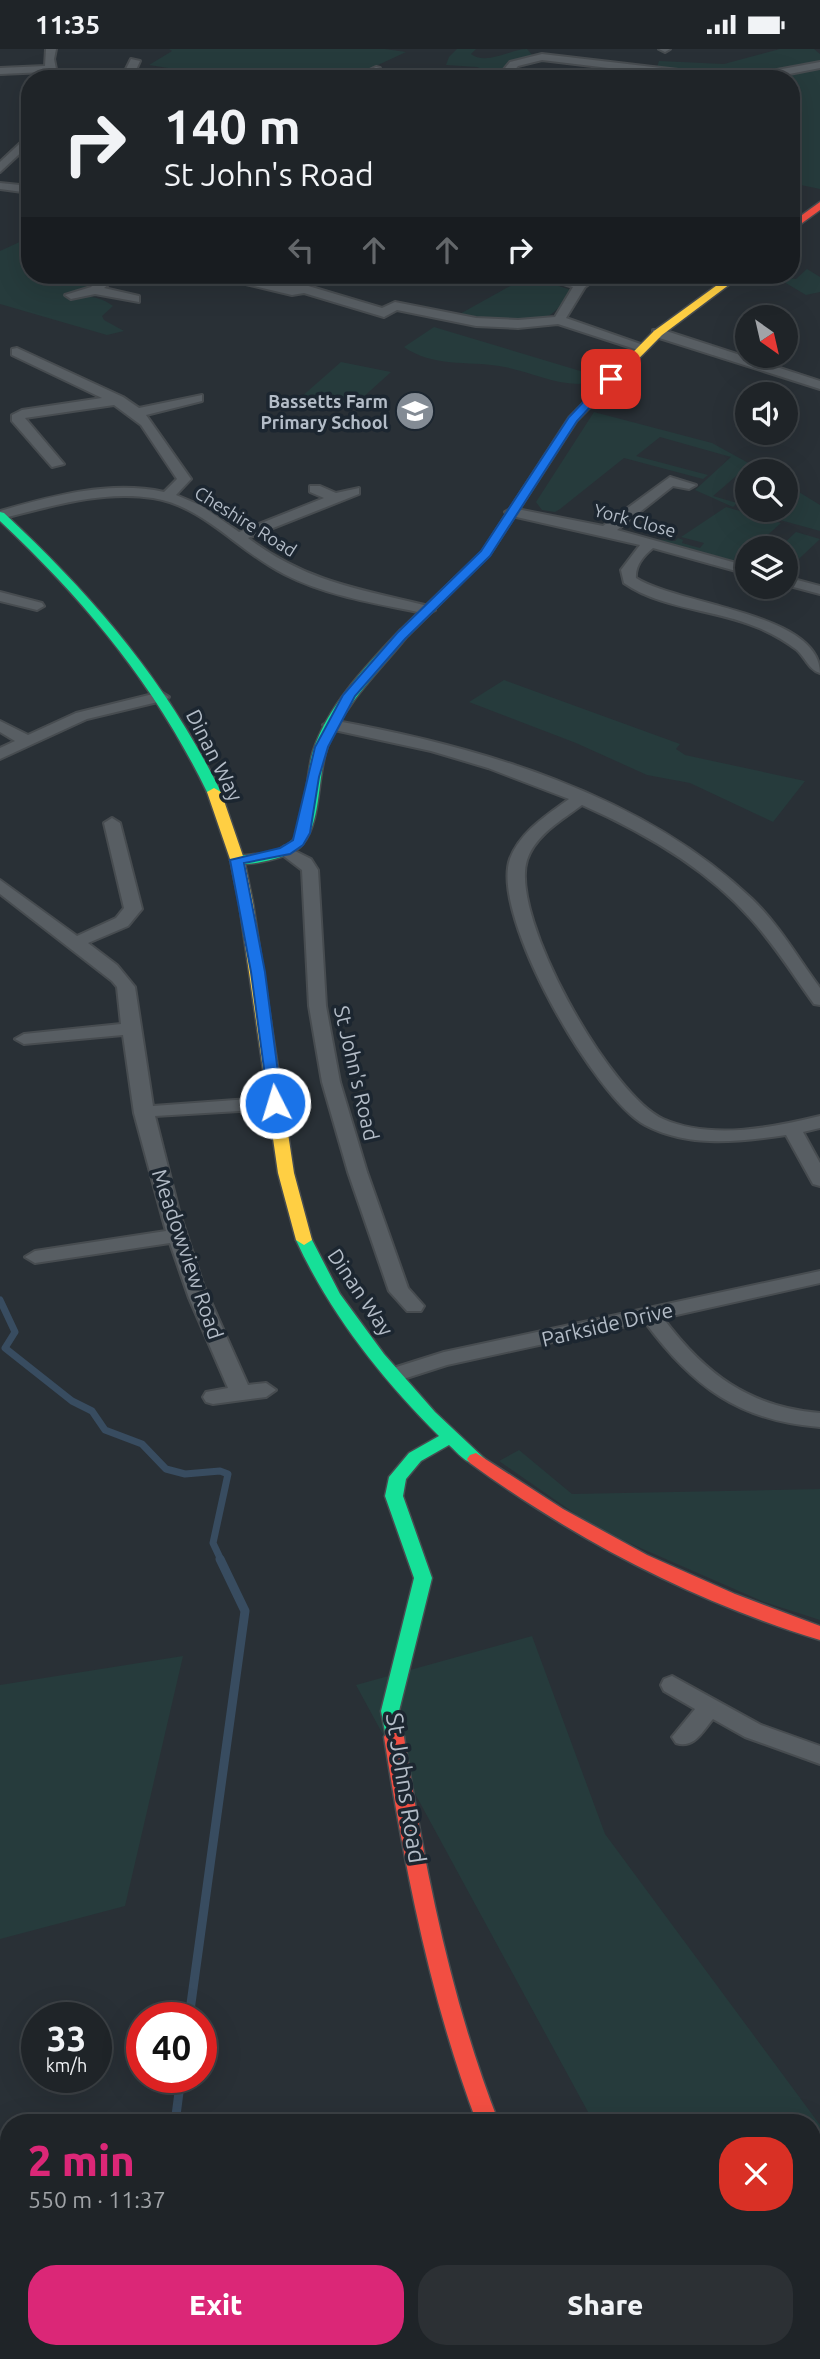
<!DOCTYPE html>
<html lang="en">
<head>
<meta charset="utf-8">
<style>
  :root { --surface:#1f2428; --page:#2c3034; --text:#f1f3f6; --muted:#a1a4a8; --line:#3c4145; --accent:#db2777 }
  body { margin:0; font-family:Ubuntu,sans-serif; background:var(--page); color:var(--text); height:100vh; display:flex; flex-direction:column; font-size:26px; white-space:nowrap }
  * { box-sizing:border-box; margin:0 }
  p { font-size:23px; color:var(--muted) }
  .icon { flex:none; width:38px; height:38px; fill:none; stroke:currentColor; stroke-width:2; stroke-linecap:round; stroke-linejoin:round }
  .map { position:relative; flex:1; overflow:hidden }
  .sheet { position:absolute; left:0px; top:2065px; width:821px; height:245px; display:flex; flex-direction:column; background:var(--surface); border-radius:28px 28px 0 0; box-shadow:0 7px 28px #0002,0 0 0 2px var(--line) }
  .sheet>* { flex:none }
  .hud { position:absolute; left:21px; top:21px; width:779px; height:214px; border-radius:28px; box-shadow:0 7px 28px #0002,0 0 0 2px var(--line); background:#1f2428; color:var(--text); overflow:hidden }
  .needle { width:46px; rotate:146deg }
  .fabs { position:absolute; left:735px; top:256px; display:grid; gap:14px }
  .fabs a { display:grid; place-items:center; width:63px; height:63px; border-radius:50%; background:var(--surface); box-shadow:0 7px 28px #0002,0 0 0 2px var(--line); font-size:35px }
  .speed { position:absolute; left:21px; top:1953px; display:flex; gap:14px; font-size:35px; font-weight:700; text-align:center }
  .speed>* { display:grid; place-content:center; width:91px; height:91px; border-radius:50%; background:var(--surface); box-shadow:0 7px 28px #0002,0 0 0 2px var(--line); line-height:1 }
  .speed small { font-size:18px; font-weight:400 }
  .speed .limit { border:10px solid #d22; background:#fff; color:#111 }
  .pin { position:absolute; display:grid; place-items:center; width:60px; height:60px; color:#fff; margin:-30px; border-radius:14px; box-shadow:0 4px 10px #0006 }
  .me { position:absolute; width:77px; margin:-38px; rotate:355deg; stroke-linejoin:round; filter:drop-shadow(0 0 5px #0008) }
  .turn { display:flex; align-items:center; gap:24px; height:147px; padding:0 28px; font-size:32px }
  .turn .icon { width:91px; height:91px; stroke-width:2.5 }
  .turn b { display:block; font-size:49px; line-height:60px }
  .lanes { display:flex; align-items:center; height:66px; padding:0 28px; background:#0003; justify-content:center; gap:35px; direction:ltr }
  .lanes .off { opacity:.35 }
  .round { display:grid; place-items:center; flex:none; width:74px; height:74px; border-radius:28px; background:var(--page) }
  .summary { display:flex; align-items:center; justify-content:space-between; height:119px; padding:0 28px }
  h1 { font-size:42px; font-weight:800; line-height:52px; color:var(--accent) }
  .primary-button { display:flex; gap:14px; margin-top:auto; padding:14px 28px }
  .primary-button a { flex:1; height:80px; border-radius:28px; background:var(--accent); color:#fff; font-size:28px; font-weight:800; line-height:80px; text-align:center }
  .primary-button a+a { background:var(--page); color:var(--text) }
  .status { display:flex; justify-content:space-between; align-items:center; height:49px; padding:0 35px; background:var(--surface); direction:ltr }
  .status svg { height:19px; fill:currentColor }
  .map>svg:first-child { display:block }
</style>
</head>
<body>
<div class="status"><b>11:35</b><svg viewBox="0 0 49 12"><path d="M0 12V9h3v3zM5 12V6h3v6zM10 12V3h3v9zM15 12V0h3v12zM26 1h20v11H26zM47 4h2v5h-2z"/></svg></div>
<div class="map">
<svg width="820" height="2310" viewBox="0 0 820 2310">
  <rect width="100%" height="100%" fill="#293036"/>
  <!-- green -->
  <g fill="#263b3c">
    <path d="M169 0H385L406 3 348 30 281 27 277 30H238L149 16 172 2Z"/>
    <path d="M457 0H476L471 5C486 17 511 0 527 0L533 7 510 15 497 26 477 18 446 16 449 8Z"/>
    <path d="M780 0H814L820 5V12C765 24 713 30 657 18L659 12 724 15Z"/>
    <path d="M611 20 687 30H574Z"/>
    <path d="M820 20V140L791 134V30H763Z"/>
    <path d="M24 191H30V226H113L89 239 65 244 69 249C87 247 98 246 113 257L102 267 104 271 124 282 107 286 0 255V202Z"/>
    <path d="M807 220 820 228V243L806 246 774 227 796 230Z"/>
    <path d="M528 227 571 241C566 248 561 257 554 263 536 279 481 271 458 266Z"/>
    <path d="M434 278 597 327C591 330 585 335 578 335 550 334 526 321 499 317 468 312 432 318 404 298Z"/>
    <path d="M341 313 391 323 351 359 300 349Z"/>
    <path d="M594 363 712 394 763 422 743 421 713 447 737 454 733 458 695 441 731 408 660 388 636 407 708 426 703 430 624 409 560 460 555 463 542 461 536 453Z"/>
    <path d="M786 435 820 456V482L737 459 747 450V460H786Z"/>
    <path d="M726 458 781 474 753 499H747V504L738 513 656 490 675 492 678 489 683 491 682 494 700 499 704 494 681 488Z"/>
    <path d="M796 483 820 490 786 522V499H779Z"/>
    <path d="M504 631 680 695 676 700 685 706 805 732 773 773 690 734 647 726 576 694 469 653Z"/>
    <path d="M519 1401 572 1445 820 1440V1571L764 1553 597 1480 499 1412Z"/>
    <path d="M532 1587 605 1785 820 2076V2310H686L690 2301H812V2074H594L356 1636Z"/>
    <path d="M183 1607 125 1857 0 1890V1636Z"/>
  </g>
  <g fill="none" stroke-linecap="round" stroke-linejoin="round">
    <!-- stream-far1 -->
    <path stroke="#384c60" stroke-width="7" d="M0 1251 15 1283 5 1299 72 1352 92 1362 105 1381 142 1395 166 1420 185 1425 220 1422 228 1425 213 1494 221 1511"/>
    <!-- stream -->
    <g stroke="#384c60" stroke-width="9">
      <path d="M189 1969 245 1562 220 1510"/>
      <path d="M175 2074 181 2028"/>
      <path d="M143 2310 145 2301"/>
    </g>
    <!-- street casing -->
    <g stroke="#474c50" stroke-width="4">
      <g id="street">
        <path d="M46 0H56L54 10 58 30H48L46 23 0 25V19L45 17Z"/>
        <path d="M659 0H670L665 3Z"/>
        <path d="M542 5 721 26 761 24 820 13V19L764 30H700L542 11 518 17 507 30H496L510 13Z"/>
        <path d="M131 10 140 12 132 30H121Z"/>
        <path d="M376 18 380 19V23L365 30H350Z"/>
        <path d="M283 26 291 30H278Z"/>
        <path d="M30 85V95L0 123V113Z"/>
        <path d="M0 134 30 137V144L0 140Z"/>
        <path d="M113 226H134L110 234 104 239 139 247V253L95 245 71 250 65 246 91 238 102 228Z"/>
        <path d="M208 226C240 225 273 241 305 236L382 259 395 253 476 269 518 271 555 268 573 238 536 226H555L578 232 587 226H601L585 238 566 269 649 298 638 301 558 275 518 279 476 277 397 261 384 268 304 244 292 246Z"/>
        <path d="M653 281H663L820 332V340L653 287Z"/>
        <path d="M17 299 123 348 139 359 202 346V352L146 366 191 430 176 446 202 457 239 483 324 449 310 443V437H320L336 444 359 439V445L248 489C308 534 364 541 433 558L435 561 428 565C380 555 329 548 284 525 239 503 204 457 153 449 101 441 49 458 0 470V462C52 447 110 431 164 443L177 430 141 376 114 356 25 369 64 415 52 418 12 372V366L22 361 102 349 12 306V300Z"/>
        <path d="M670 428 696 436 689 440 673 437 617 481 747 517V525L653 499C643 507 635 517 636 529 678 556 820 564 820 624 809 621 805 608 797 601 785 592 773 585 759 579 716 560 663 561 624 534L621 521 640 496 512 467 505 463 512 459 603 477Z"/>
        <path d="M786 528 820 537V545L786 536Z"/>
        <path d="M0 543 42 554 44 557 37 561 0 552Z"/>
        <path d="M161 643 169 648 166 651 87 670 0 710V699L15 692 0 683V672L28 686 76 664Z"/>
        <path d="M331 671C478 697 641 744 752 850 779 876 798 909 820 939V956L814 955C793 926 774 895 750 869 705 818 643 783 582 756 562 771 535 786 527 811 509 868 611 1047 663 1070 711 1091 771 1079 820 1067V1079L803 1083 820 1114V1137L813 1135 786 1086C740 1093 688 1099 645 1076 595 1049 490 867 510 810 520 783 547 766 569 750L488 719 431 702 325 679 323 676Z"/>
        <path d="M112 769 120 774 142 860 128 877 88 894 117 916 135 938 153 1057 275 1048 284 1054 275 1060 155 1067 179 1162 203 1235 248 1336 266 1334 276 1341 266 1348 213 1355 206 1353 203 1348 206 1343 228 1339 189 1249 170 1194 35 1214 25 1208 35 1202 166 1182 134 1064 123 986 24 995 15 990 24 985 121 975 117 938 112 932 0 845V831L77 887 116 869 124 859 104 774Z"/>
        <path d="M285 797 311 810 318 821 326 957 340 1033 367 1123 408 1239 424 1257 421 1262H407L389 1242 348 1123 322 1033 309 957 302 821 277 802Z"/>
        <path d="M820 1222V1234L663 1269C705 1325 749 1358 820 1364V1378C739 1372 692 1337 645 1273L447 1316 394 1333 384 1326 387 1321 444 1303Z"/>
        <path d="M672 1627 761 1676 820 1697V1715L745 1688 713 1670C702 1683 694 1700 676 1694L672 1688 695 1660 664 1642 661 1636 664 1630Z"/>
        <path d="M574 2301H602L606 2310H578Z"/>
      </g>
    </g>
    <!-- fast casing -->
    <g stroke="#474c50" stroke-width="3">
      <g id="fast">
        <path d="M0 463 4 464C94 548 166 632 221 743L219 746 214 747 207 743C155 636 87 554 0 472Z"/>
        <path d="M404 580 410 584C381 621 346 652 328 697 317 725 322 772 303 795 292 809 249 818 232 814L230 811 232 808C251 804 279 807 293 791 306 774 306 724 313 702 328 656 367 616 400 581Z"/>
        <path d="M304 1186 310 1187 340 1245 384 1305 435 1363 485 1410 482 1414C468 1418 459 1405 449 1396L421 1412 406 1430 403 1447 432 1529 399 1662 404 1688 401 1693 394 1695 387 1693 381 1662 414 1529 385 1447 389 1428 409 1404 439 1387C382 1330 330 1265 296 1191Z"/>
      </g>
    </g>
    <!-- slow casing -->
    <g stroke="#474c50" stroke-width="3">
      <g id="slow">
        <path d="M731 226H742L662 286 577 372 490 506 408 587H400V581L482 502 569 368 654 282Z"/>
        <path d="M214 739 221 743 244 810 253 854 294 1124 312 1191 304 1196 296 1191 278 1124 239 854 230 810 207 743Z"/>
      </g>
    </g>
    <!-- jam casing -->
    <g stroke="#474c50" stroke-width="3">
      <g id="jam">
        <path d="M820 153V161L791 182V174Z"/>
        <path d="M476 1404 563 1460 647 1506 735 1545 820 1577V1591C695 1553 576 1491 470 1414L467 1410 470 1406Z"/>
        <path d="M394 1681 401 1683 404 1688C425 1820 450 1949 499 2074H477C430 1949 405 1820 384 1688L387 1683Z"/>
      </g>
    </g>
    <!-- street -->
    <use href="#street" fill="#585e63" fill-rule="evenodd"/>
    <!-- fast -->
    <use href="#fast" fill="#16e098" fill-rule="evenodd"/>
    <!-- slow -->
    <use href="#slow" fill="#ffcf43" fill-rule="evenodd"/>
    <!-- jam -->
    <use href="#jam" fill="#f24e42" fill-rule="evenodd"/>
  </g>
  <!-- route -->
  <path fill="#1a73e8" stroke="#114b97" stroke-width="2" d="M607 328 616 330 577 372 490 507 405 590 355 647 328 698 319 728 310 784 303 796 290 805 244 814 265 923 282 1054 275 1058 269 1057 251 923 230 811 280 799 293 791 315 698 343 646 397 584 481 502 569 368Z"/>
  <!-- icons -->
  <defs>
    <g id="school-disc" transform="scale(2.0125)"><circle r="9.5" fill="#838b94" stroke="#1c2630"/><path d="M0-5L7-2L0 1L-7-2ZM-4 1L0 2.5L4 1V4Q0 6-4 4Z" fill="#fff"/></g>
  </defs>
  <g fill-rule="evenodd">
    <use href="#school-disc" x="415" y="362"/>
  </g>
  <g text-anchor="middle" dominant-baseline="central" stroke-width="7" stroke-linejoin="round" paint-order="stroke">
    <!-- far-poi labels -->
    <g font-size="18" font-weight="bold" fill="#b3bcc7" stroke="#1c2630" text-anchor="end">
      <text x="388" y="352">Bassetts Farm<tspan x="388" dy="21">Primary School</tspan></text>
    </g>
    <!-- far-street labels -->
    <g font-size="18" fill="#b3bcc7" stroke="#1c2630">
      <text transform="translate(635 471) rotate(15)">York Close</text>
      <text transform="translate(246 472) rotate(32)">Cheshire Road</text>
    </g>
    <!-- street labels -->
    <g font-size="21" fill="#b3bcc7" stroke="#1c2630">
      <text transform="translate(215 706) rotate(63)">Dinan Way</text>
      <text transform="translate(357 1024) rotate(77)">St John's Road</text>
      <text transform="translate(188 1205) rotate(71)">Meadowview Road</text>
      <text transform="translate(361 1243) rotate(56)">Dinan Way</text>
      <text transform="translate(607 1275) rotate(-13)">Parkside Drive</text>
    </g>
    <!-- near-street labels -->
    <g font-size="24" fill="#b3bcc7" stroke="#1c2630">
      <text transform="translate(406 1739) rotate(81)">St Johns Road</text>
    </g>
  </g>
</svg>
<div class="fabs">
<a><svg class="needle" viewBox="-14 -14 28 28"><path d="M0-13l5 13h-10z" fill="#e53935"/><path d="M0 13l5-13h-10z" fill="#a1a4a8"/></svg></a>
<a><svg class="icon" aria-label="sound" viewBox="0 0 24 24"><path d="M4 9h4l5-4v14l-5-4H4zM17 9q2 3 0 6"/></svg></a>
<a><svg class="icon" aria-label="search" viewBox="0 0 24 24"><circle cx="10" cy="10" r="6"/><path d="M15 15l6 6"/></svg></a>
<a><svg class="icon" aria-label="layers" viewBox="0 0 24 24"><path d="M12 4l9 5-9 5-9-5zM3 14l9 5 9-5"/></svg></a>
</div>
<div class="speed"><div>33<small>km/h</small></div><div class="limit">40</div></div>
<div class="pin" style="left:611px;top:330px;background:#d93025"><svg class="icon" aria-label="arrive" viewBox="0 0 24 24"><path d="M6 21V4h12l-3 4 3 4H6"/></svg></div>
<svg class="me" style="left:275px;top:1054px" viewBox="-20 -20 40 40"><circle r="17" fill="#1a73e8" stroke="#fff" stroke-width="3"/><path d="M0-11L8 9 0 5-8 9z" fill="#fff"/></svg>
<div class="hud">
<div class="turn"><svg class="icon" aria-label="right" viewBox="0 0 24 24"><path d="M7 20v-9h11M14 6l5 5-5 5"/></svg><div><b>140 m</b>St John's Road</div></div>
<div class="lanes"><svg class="icon off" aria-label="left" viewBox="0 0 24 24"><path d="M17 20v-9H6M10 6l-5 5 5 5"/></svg><svg class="icon off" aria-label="ahead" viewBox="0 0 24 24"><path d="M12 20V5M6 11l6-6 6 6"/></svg><svg class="icon off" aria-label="ahead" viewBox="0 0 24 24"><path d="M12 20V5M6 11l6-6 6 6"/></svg><svg class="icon" aria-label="right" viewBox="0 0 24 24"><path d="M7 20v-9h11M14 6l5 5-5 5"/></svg></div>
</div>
<section class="sheet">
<div class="summary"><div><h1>2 min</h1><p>550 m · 11:37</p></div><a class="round" style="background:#d93025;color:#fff"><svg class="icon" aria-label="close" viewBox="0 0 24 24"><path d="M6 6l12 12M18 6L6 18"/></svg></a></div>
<div class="primary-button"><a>Exit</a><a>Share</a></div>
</section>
</div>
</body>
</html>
